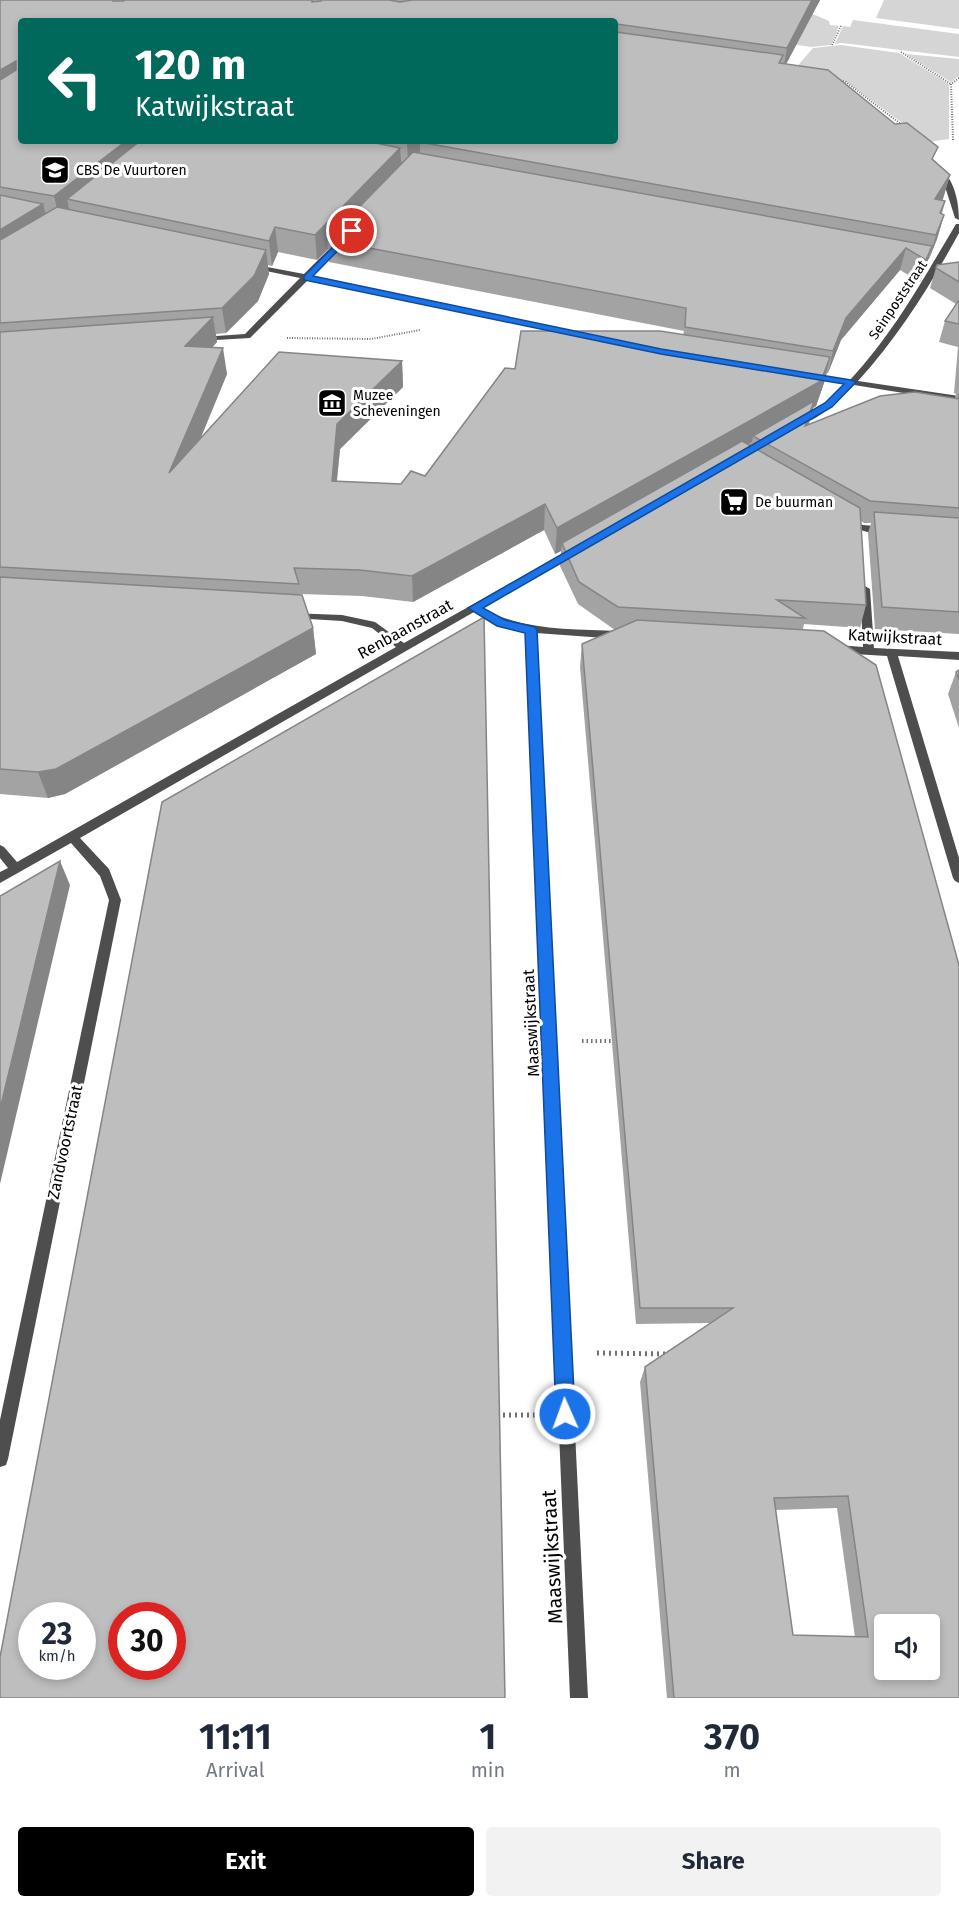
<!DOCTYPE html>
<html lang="en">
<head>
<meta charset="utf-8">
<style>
  :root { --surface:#fff; --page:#f2f2f3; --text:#1f2937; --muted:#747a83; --accent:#000 }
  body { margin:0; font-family:"Fira Sans",sans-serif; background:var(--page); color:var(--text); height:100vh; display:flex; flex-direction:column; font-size:22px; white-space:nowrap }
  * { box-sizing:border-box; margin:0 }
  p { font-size:20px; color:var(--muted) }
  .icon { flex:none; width:33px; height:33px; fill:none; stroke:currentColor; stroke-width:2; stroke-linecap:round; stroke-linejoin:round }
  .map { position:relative; height:1698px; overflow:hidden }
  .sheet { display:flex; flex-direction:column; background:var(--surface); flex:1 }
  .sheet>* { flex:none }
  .guide { position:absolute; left:18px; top:18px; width:600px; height:126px; border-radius:6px; box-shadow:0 3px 9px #0003; background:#00695c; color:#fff; overflow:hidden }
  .fabs { position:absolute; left:874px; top:1614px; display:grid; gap:12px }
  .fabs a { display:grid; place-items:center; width:66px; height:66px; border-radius:6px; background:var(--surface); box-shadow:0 3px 9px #0003; font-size:30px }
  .speed { position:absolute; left:18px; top:1602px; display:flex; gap:12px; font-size:30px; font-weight:700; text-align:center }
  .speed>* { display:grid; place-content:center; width:78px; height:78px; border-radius:50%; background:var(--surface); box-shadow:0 3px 9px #0003; line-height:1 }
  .speed small { font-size:15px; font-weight:400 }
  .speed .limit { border:9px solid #d22; background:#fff; color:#111 }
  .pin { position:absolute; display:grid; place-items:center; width:51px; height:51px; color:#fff; margin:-26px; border:3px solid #fff; border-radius:50%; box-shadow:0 2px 6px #0007 }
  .me { position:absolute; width:66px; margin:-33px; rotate:358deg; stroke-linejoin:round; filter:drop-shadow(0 0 4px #0008) }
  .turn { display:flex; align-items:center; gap:21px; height:126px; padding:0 18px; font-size:27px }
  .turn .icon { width:78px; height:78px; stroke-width:2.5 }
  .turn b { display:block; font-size:42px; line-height:51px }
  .eta { display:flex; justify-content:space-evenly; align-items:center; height:102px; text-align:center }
  .eta b { font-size:36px; font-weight:700; line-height:42px }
  .button { display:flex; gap:12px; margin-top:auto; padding:12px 18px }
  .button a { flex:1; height:69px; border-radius:6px; background:var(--accent); color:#fff; font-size:24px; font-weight:700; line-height:69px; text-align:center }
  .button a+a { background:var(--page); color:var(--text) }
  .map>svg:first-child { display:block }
</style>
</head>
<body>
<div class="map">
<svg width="959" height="1698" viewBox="0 0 959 1698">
  <rect width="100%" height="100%" fill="#fff"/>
  <!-- green -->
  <g fill="#d5d5d5">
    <path d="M751 0 792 5 829 21 830 25 839 26 831 45 811 47 785 43Z"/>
    <path d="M884 0H959V29L876 18Z"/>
    <path d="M853 20 959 34V57L842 43 835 44 843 26 850 27Z"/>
    <path d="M841 45 899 53 949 84V139L928 142 847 82 794 70 813 48Z"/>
    <path d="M906 54 959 59V76L951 82Z"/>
  </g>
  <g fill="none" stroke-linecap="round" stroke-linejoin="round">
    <!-- path-far2 -->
    <g stroke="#707070" stroke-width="2" stroke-dasharray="1 1.5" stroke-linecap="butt">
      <path d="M832 45 841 26"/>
      <path d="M901 52 951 84"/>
      <path d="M838 80 846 82 902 125"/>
      <path d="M953 140 951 84 959 78"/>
      <path d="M287 338 371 339 420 330"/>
    </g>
    <!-- path-far1 -->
    <path stroke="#707070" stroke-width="4" stroke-dasharray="1.5 3" stroke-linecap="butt" d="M582 1041H616"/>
    <!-- path -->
    <g stroke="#707070" stroke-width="5" stroke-dasharray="2 4" stroke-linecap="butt">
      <path d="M597 1353 667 1354"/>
      <path d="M497 1415H535"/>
    </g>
    <!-- street -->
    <g fill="#4e4e4e" fill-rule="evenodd">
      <path d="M937 170H941C955 180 959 204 959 220L955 218 942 177 937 172Z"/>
      <path d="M956 224H959V233C930 286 899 336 858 381L959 396V402L854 385C841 398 815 425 796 424V420L824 404 845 384 807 378V374L850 380C895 331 922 281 956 224Z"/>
      <path d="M335 243 342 245 312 276 577 332 581 334 577 336 308 280 250 338 199 341V337H202L245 334 300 278 251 268V264L304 274Z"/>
      <path d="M848 518 863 525 886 527 891 530C879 538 857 530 845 523V519Z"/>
      <path d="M573 548 576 549V553L481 608C524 631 572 629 619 631L624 635 619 639 536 633 588 1698H570L526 632 505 626 474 612 80 838 109 869 121 900 8 1459 6 1465 0 1467V1420L109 900 100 876 71 843 0 883V872L8 868 0 858V845L4 847 17 862 396 647 372 628 342 621 293 618 289 617 288 615 289 613 342 615 375 622 404 643Z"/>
      <path d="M865 586 870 589 874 648 959 652V660L898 656 959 858V883L955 881 953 878 887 656 837 653 832 649 837 645 863 647 860 589Z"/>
    </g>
  </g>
  <!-- wall -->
  <g fill="#a3a3a3" fill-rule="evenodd">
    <path d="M0 0H820L786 64 934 160 950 175 942 201H945L942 214 944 215 937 239 929 259H928L920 282 900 270 841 340 828 373H827L824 383 816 406 813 408 809 424 955 398 956 394 954 393 958 347 939 342 945 321 956 304 930 288 936 268 959 262V634L875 629 868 533 871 523H864L861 521 866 605 860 628 804 624 803 629 959 1698H667L640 1382 645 1367 710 1323 636 1324 580 667 582 644 615 630 578 604 560 566 561 551 555 554 544 530 413 602 362 596 300 594 313 628 316 654 65 794 48 798 0 794ZM21 21 615 141H21ZM328 249 329 262 684 331 683 335 515 369 425 476 401 484 337 481 340 449 403 387 402 361 200 440 227 374 212 348 217 342 216 334 226 333 258 301 269 274 267 265 272 266 278 252 317 260ZM837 1508 855 1637 793 1635 775 1510Z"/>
    <path d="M959 670V728L948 694 956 672Z"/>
  </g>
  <!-- shaded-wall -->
  <g fill="#858585">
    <path d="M812 0H820L783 70 787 48Z"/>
    <path d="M16 61 21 82 0 96V70Z"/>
    <path d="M126 141H160L67 199 70 213 60 221 54 196Z"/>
    <path d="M407 141H430L420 142V151L408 164Z"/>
    <path d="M400 148 402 171 327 240 328 249 317 260 315 235Z"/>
    <path d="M950 175 943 199 929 224 935 199Z"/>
    <path d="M43 204 49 228 0 259V230Z"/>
    <path d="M944 215 937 239 929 259 936 235Z"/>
    <path d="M275 227 278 252 272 266 269 241Z"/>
    <path d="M932 246 926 268 920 282 926 260Z"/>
    <path d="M906 248 900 270 841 340 828 373 833 351 846 318Z"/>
    <path d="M266 250 269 274 258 301 226 333 222 308Z"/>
    <path d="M213 317 217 342 189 371 185 346Z"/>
    <path d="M223 348 227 374 175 499 169 473Z"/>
    <path d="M830 357 824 383 816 406 813 408 809 423 800 447 753 436 752 442 564 549 562 543 561 551 555 554 557 528Z"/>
    <path d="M402 361 403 387 340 449 334 507 332 481 337 424Z"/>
    <path d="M545 504 544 530 413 602 412 576Z"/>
    <path d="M313 628 316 654 65 794 48 798 38 772Z"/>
    <path d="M60 861 70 885 0 1184V1109Z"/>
  </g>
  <!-- building -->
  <g fill="#bebebe" stroke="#858585" stroke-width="1.5" fill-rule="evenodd">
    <path d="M0 0H113V1H123L125 0H312V2L321 1 322 0H389L400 2 413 0H812L787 48 617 24 615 28V21H21V141H126L54 196 0 187V80L16 70V61L0 70Z"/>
    <path d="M615 31 616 32 783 55 779 63 828 70 895 124 907 123 938 147 932 159 950 175 935 199 945 201 940 213 944 215 936 235 420 142V141H615Z"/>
    <path d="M140 141H366L400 148 315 235 275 227 269 241 67 199Z"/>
    <path d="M413 152 932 246 926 260 906 248 846 318 833 351 685 327 686 308 327 240Z"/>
    <path d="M0 195 43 204 0 230Z"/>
    <path d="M57 207 266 250 254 276 222 308 0 323V240Z"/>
    <path d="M959 262V282L936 268 937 265Z"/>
    <path d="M959 300V324L945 321Z"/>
    <path d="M213 317 185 346 223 348 169 473 279 352 402 361 337 424 332 481 401 484 411 471 425 476 505 368 515 369 521 331H660L830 357 821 381 557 528 545 504 412 576 360 570 294 568 299 584 0 567V332Z"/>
    <path d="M915 392 959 399V394V508L870 501 753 436 814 401 805 426 880 396Z"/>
    <path d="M742 441 860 508 866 605 777 600 805 618 618 607 579 582 562 543Z"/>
    <path d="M874 512 959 518V612L882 607Z"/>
    <path d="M0 577 302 595 313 628 56 769 38 772 0 769Z"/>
    <path d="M484 617 505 1698H0V1657L162 802ZM32 1616H82V1666H32ZM122 1616H172V1666H122Z"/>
    <path d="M637 620 824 631 876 665 959 965V1698H674L645 1367 733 1308H640L582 644ZM848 1496 868 1637 793 1635 774 1498ZM885 1624H930V1670H885Z"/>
    <path d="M959 670V680L956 672Z"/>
    <path d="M60 861 0 1109V896Z"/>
  </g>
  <!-- route -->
  <path fill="#1a73e8" stroke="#114b97" stroke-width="1.5" d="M352 228 355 229V233L313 276 661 349 851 380 856 382 832 407 483 608 505 620 535 627 537 630 575 1414 572 1421 565 1424 559 1421 556 1414 525 633 497 626 468 608 825 403 844 384 661 354 304 280V276Z"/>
  <!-- icons -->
  <defs>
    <g id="school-square" transform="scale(1.5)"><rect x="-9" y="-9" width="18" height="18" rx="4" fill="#000" stroke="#fff"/><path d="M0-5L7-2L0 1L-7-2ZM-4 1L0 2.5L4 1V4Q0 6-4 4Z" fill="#fff"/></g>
    <g id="museum-square" transform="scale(1.5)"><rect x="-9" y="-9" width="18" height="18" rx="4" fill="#000" stroke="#fff"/><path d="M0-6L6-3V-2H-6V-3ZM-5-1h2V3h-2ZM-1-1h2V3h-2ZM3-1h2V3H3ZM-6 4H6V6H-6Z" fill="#fff"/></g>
    <g id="supermarket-square" transform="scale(1.5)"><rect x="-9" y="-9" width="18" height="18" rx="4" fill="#000" stroke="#fff"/><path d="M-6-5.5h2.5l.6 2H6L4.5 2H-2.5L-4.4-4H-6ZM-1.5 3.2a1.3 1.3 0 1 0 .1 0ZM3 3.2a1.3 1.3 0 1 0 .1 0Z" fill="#fff"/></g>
  </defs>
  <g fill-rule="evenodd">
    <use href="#school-square" x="55" y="170"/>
    <use href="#museum-square" x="332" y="403"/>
    <use href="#supermarket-square" x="734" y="502"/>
  </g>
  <g text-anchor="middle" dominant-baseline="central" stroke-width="6" stroke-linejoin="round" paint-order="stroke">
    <!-- far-poi labels -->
    <g font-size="14" fill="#000" stroke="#fff" text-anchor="start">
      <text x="76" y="170">CBS De Vuurtoren</text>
      <text x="353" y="395">Muzee<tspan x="353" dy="16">Scheveningen</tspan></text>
      <text x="755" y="502">De buurman</text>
    </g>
    <!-- far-street labels -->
    <g font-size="14" fill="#000" stroke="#fff">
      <text transform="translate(898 300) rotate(-56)">Seinpoststraat</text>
    </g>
    <!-- street labels -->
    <g font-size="16" fill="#000" stroke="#fff">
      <text transform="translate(405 629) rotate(-29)">Renbaanstraat</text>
      <text transform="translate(895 637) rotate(3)">Katwijkstraat</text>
      <text transform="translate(531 1023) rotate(-93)">Maaswijkstraat</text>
      <text transform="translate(65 1142) rotate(-78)">Zandvoortstraat</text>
    </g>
    <!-- near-street labels -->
    <g font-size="20" fill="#000" stroke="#fff">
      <text transform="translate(552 1557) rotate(-93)">Maaswijkstraat</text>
    </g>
  </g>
</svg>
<div class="fabs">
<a><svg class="icon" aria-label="sound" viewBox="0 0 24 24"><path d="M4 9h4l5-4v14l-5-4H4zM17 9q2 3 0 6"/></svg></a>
</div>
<div class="speed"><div>23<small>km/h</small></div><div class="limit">30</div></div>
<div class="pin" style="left:352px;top:231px;background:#d93025"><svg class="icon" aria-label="arrive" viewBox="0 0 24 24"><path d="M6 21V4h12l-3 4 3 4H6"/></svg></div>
<svg class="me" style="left:565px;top:1414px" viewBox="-20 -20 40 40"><circle r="17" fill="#1a73e8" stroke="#fff" stroke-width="3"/><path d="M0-11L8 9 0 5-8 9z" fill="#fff"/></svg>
<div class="guide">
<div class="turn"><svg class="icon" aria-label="left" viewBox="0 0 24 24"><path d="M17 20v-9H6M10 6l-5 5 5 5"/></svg><div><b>120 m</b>Katwijkstraat</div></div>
</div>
</div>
<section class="sheet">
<div class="eta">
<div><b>11:11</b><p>Arrival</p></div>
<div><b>1</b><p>min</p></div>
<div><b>370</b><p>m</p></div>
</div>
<div class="button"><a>Exit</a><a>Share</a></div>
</section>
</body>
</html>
